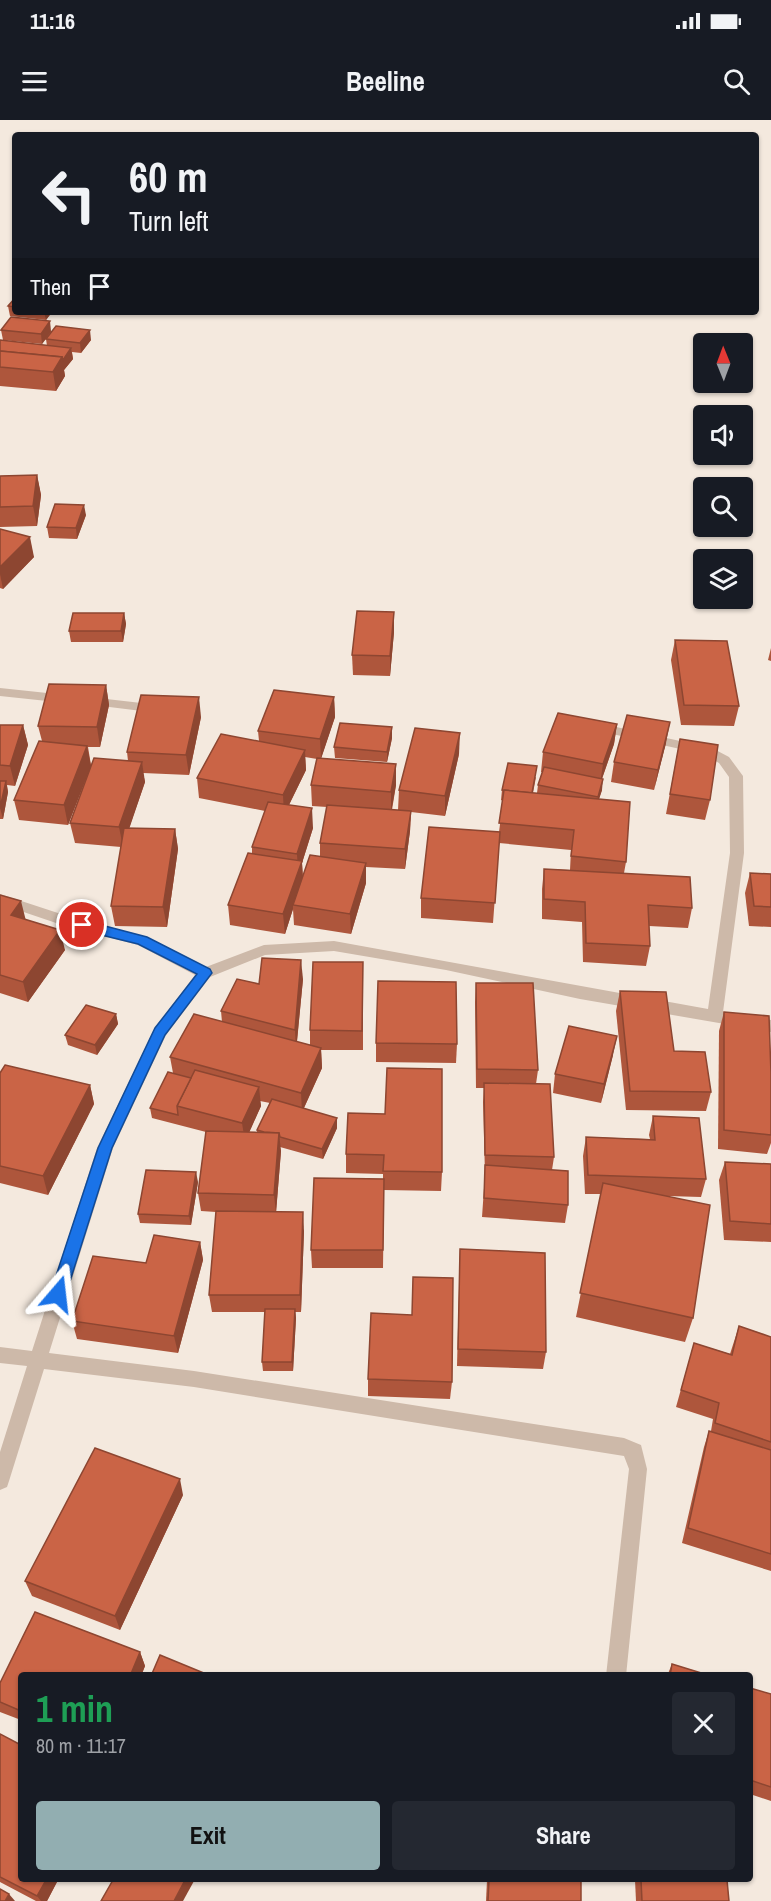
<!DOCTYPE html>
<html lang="en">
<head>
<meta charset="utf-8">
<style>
  :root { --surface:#171b24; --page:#242831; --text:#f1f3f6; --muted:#9ea1a6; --accent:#92aeb1 }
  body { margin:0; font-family:"Archivo Narrow",sans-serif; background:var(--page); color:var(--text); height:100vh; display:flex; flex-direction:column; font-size:22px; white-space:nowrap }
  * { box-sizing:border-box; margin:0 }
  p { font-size:20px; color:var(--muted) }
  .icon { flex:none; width:33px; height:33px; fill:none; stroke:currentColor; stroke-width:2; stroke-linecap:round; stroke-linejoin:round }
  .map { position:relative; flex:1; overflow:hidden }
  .sheet { position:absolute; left:18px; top:1552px; width:735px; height:210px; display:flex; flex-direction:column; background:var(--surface); border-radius:6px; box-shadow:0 2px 4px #0004 }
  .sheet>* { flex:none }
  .top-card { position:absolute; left:12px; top:12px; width:747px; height:183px; border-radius:6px; box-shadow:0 2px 4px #0004; background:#171b24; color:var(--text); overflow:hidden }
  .needle { width:39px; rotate:359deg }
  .buttons { position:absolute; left:693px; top:213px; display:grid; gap:12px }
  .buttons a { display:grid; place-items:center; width:60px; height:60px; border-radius:6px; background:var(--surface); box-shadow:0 2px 4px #0004; font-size:30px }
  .pin { position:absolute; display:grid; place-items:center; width:51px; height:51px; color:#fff; margin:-26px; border:3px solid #fff; border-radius:50%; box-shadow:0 2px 6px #0007 }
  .me { position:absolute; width:66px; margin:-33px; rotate:17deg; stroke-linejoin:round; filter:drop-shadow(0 0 4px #0008) }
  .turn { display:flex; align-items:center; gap:21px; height:126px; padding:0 18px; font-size:27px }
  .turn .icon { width:78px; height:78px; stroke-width:2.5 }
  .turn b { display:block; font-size:42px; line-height:51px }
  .then { display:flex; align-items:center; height:57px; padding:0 18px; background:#0003; gap:12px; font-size:22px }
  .round { display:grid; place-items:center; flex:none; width:63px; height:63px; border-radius:6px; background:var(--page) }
  .head { display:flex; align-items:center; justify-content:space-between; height:102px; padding:0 18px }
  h1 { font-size:36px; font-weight:700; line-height:45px; color:#1e9e55 }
  .primary-button { display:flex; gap:12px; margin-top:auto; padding:12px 18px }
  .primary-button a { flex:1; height:69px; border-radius:6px; background:var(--accent); color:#111; font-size:24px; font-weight:700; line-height:69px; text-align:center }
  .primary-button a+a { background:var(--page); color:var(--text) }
  .status { display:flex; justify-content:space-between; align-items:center; height:42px; padding:0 30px; background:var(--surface); direction:ltr }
  .status svg { height:16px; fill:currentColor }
  header { display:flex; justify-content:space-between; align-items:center; height:78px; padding:0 18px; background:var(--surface); font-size:27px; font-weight:700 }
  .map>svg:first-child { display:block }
</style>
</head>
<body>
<div class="status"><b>11:16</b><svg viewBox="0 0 49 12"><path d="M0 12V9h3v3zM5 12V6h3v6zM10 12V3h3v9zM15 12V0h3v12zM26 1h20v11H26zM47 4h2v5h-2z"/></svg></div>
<header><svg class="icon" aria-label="menu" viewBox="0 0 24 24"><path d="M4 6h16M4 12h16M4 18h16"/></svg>Beeline<svg class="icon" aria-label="search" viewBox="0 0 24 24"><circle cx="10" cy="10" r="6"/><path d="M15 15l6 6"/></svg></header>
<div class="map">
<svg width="771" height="1781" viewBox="0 0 771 1781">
  <rect width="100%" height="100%" fill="#f4e9de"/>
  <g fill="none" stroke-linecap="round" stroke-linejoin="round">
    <!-- street -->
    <g fill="#cdb9a9" fill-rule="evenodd">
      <path d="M0 568 66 575 72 579 66 583 0 576Z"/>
      <path d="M89 577 150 584 156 588 150 592 85 584 83 581Z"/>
      <path d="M598 603 712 628 729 637 743 656 744 733 723 892 771 900V912L580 879 446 850 334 831 265 835 210 857 166 915 113 1028 49 1233 194 1251 624 1318 641 1325 647 1349 626 1556H606L629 1349 624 1336 194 1267 44 1249 9 1361 7 1367 0 1370V1332L27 1246 0 1243V1227L32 1231 97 1028 155 908 195 855 138 825 62 805 0 784V774L64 795 147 817 206 847 264 825 334 821 708 889 730 733 729 657 719 643 703 634 594 610 592 607 594 604Z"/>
    </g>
  </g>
  <!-- wall -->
  <g fill="#ae563c" fill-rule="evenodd">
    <path d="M15 178V192H52L46 200 10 196 8 186Z"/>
    <path d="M1 210 51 211 91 220 81 233 72 232 73 239 64 250 65 256 56 271 0 266V220L47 226 46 219 42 224 3 220Z"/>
    <path d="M37 355 41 375 37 406 0 407V356Z"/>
    <path d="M86 395 77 419 49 418 47 407Z"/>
    <path d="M0 409 34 437 3 469 0 468Z"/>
    <path d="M394 492V512L390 556 353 555 352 535Z"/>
    <path d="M124 493 126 504 123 522H71L69 511Z"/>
    <path d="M675 520 739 586 734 606 681 605 671 540Z"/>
    <path d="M771 528V541L768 540Z"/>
    <path d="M106 565 109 585 100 627H88L91 645 128 641 127 632 201 597 189 655 143 653 145 662 129 708 175 709 178 729 167 807 115 806 111 786 121 727 75 723 70 703 87 656 68 705 19 700 14 680 42 621 38 606Z"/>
    <path d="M334 577 335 597 321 638 396 665 392 690H398L399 670 459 634 445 696 411 692 410 711 405 749 366 747V763L351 814 294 805 293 789 285 814 230 805 228 785 252 733V727L265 691 199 678 197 658 259 621 258 611ZM305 637 317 639 311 665 312 686 327 687 320 723V736L303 757 302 743 313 708 289 685 306 650Z"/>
    <path d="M617 604 614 624 602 659V670L599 679 626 742 624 753 692 788 688 808 649 806 650 826 646 846 583 842 582 802 542 799V769L544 749 570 750 571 730 499 723 493 803 421 798V778L499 712 503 681 501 680 502 670 536 657 533 673H537L538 665 542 652H541L543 632Z"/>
    <path d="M0 605H23L28 625 15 666 7 665 8 672 3 699H0Z"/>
    <path d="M392 618 387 642 335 638 334 627Z"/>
    <path d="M680 619 710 680 705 700 666 694Z"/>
    <path d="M666 623 654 670 611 662 614 642Z"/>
    <path d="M750 753 771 754V807L749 806 745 773Z"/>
    <path d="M0 775 26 800 65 830 28 882 0 873Z"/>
    <path d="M363 842V930H321L322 948 304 988 337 1008 323 1039 280 1027 281 1031 276 1092 304 1111 301 1192H295L296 1198 293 1251H263L262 1242 265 1192H212L209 1175 216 1092 201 1091 198 1073 206 1012 152 998 150 988 173 953 170 937 222 902 221 891 259 864 303 859 297 922 310 925V910ZM260 981 270 983 257 1010V1012H249L261 986Z"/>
    <path d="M476 863 538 950 536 964 554 1037 552 1050 568 1085 565 1103 482 1097 485 1054 483 982 484 968H476L475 882Z"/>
    <path d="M620 871 711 972 706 991 626 990 616 891Z"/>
    <path d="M724 892 771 954V1023L767 1034 718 1029 719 911Z"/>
    <path d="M116 894 118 904 97 935 68 925 65 915Z"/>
    <path d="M376 923 457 924 456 943 376 942Z"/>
    <path d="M613 935 601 983 553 973 555 954Z"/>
    <path d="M0 953 90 965 94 984 48 1075 0 1063Z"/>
    <path d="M348 993 442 1052 441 1071 384 1070 383 1148H312L311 1130 383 1059V1054L346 1053V1034Z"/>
    <path d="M653 996 706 1059 701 1077 667 1076 693 1198 685 1222 576 1197 601 1074H585L583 1036 586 1017 650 1019 649 1015Z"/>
    <path d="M725 1042 771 1044V1122L724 1120 719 1060Z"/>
    <path d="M198 1062 191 1105 140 1103 138 1094Z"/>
    <path d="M200 1122 203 1140 178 1233 77 1219 72 1201Z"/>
    <path d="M460 1129 546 1232 543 1249 457 1246Z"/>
    <path d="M739 1206 771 1217V1451L682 1423 704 1327 709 1311H711L713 1299 676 1287 694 1223 730 1234Z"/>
    <path d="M368 1259 452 1262 450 1279 368 1276Z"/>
    <path d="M183 1375 120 1510 32 1476 25 1461Z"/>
    <path d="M35 1492 140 1532 145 1546 141 1556H21V1600L0 1592V1563Z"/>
    <path d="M672 1544 711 1556H667Z"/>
    <path d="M750 1568 771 1574V1681L750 1674Z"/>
    <path d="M0 1614 21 1760H58L47 1781H36L0 1762Z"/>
    <path d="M487 1760H581V1781H486Z"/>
    <path d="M635 1760H727L729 1781H636Z"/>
  </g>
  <!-- shaded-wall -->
  <g fill="#8d4631">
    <path d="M44 192H52L46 200Z"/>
    <path d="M50 201 51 211 42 224 41 214Z"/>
    <path d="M90 210 91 220 81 233 80 223Z"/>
    <path d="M71 228 73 239 64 250 65 256 56 271 53 252 62 237Z"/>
    <path d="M37 355 41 375 37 406 33 386Z"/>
    <path d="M84 385 86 395 77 419 76 408Z"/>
    <path d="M30 417 34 437 3 469 0 454V447Z"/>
    <path d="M394 492V512L390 556V536Z"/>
    <path d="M124 493 126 504 123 522 121 511Z"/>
    <path d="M106 565 109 585 100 627 97 607Z"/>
    <path d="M199 577 201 597 189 655 186 635Z"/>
    <path d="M334 577 335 597 321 639 320 619Z"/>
    <path d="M670 602 666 623 654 670 658 650Z"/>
    <path d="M617 604 614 624 600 664 603 644Z"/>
    <path d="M23 605 28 625 15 666 10 646Z"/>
    <path d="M392 607V618L387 642V632Z"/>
    <path d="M460 613 459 634 445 696V676Z"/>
    <path d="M87 626 91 646 68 705 64 685Z"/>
    <path d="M305 630 306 650 284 695 283 675Z"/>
    <path d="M142 642 145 662 123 727 119 707Z"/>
    <path d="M396 644V665L391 692V672Z"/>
    <path d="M603 659 602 670 596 688 598 677Z"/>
    <path d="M6 661 8 672 3 699 0 688Z"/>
    <path d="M312 688 313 708 302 743 303 761 293 785V789L285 814 283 794 298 751 297 734Z"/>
    <path d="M411 691 410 711 405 749V729Z"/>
    <path d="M175 709 178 729 167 807 163 787Z"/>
    <path d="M366 743V763L351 814 350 794Z"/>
    <path d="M21 781 26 801 11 795Z"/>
    <path d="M60 810 65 830 28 882 23 862Z"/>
    <path d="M301 840 303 859 296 930 295 910Z"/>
    <path d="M116 894 118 904 97 935 95 925Z"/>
    <path d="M617 916 613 935 601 983 604 964Z"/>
    <path d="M321 928 322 948 302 992 301 973Z"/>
    <path d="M90 965 94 984 48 1075 43 1056Z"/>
    <path d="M259 967 261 986 245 1022 242 1003Z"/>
    <path d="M337 998V1008L323 1039 322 1029Z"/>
    <path d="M279 1013 281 1031 276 1093 274 1075Z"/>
    <path d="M196 1052 198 1062 191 1105 189 1096Z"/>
    <path d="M303 1092 304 1111 301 1192 300 1175Z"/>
    <path d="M200 1122 203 1140 178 1233 174 1216Z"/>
    <path d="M295 1189 296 1198 293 1251 292 1242Z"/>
    <path d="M180 1359 183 1375 120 1510 115 1496Z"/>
    <path d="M140 1532 145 1546 141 1556H130Z"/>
    <path d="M46 1760H58L47 1781H41L37 1776Z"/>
    <path d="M185 1760H194V1761L183 1781H174Z"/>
    <path d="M9 1774 15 1781H5Z"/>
  </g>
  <!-- building -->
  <g fill="#ca6446" stroke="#8d4631" stroke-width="1.5">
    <path d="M15 178V187L8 186Z"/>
    <path d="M11 197 50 201 41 214 1 210Z"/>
    <path d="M56 206 90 210 80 223 46 219Z"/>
    <path d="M0 220 71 228 63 240 62 237 0 231Z"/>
    <path d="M0 231 62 237 53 252 0 247Z"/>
    <path d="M37 355 33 386 0 387V356Z"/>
    <path d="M55 384 84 385 76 408 47 407Z"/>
    <path d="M0 409 30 417 0 447Z"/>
    <path d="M357 491 394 492 390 536 352 535Z"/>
    <path d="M73 493H124L121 511H69Z"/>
    <path d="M675 520 727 521 739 586 684 585Z"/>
    <path d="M49 564 106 565 97 607 38 606Z"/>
    <path d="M274 570 334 577 320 619 258 611Z"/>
    <path d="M141 575 199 577 186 635 127 632Z"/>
    <path d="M558 593 617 604 603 644 543 632Z"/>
    <path d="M627 595 670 602 658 650 614 642Z"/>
    <path d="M340 603 392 607 387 632 334 627Z"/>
    <path d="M0 605H23L10 646 0 645Z"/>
    <path d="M415 608 460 613 445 676 399 670Z"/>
    <path d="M221 614 305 630 283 675 197 658Z"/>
    <path d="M680 619 718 625 710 680 670 674Z"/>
    <path d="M39 621 87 626 64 685 14 680Z"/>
    <path d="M94 638 142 642 119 707 70 703Z"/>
    <path d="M317 638 396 644 391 672 311 665Z"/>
    <path d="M508 643 537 646 532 673 502 670Z"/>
    <path d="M544 647 603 659 598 677 538 665Z"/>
    <path d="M0 661H6L0 688Z"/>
    <path d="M504 670 630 682 626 742 571 736 574 710 499 703Z"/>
    <path d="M268 682 312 688 297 734 252 727Z"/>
    <path d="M327 685 411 691 405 729 320 723Z"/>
    <path d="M429 707 500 712 495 783 421 778Z"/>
    <path d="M124 708 175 709 163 787 111 786Z"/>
    <path d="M248 733 302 741 283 794 228 785Z"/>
    <path d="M310 735 366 743 350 794 293 785Z"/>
    <path d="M544 749 690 757 692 788 648 785 650 826 586 823 585 782 544 779Z"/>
    <path d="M750 753 771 754V787L754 786Z"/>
    <path d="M0 775 21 781 11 795 60 810 23 862 0 855Z"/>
    <path d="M262 838 301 840 295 910 221 891 237 859 259 864Z"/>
    <path d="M313 842H363L362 911 310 910Z"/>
    <path d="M378 861 456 862 457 924 376 923Z"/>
    <path d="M476 863H533L538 950 477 949Z"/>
    <path d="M620 871 666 872 674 931 705 932 711 972 630 971Z"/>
    <path d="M86 885 116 894 95 925 65 915Z"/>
    <path d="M724 892 769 896 771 954V1015L724 1010Z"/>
    <path d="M194 894 321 928 301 973 170 937Z"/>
    <path d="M569 906 617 916 604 964 555 954Z"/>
    <path d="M5 945 90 965 43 1056 0 1046V953Z"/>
    <path d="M387 948 442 949V1052L383 1051 384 1035 346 1034 348 993 385 994Z"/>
    <path d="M195 950 259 967 242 1003 177 986Z"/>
    <path d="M168 952 191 958 177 986 178 995 150 988Z"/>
    <path d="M484 963 550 964 554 1037 485 1035Z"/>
    <path d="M272 979 337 998 322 1029 280 1017 279 1013 264 1012 257 1010Z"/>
    <path d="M653 996 699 998 706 1059 588 1055 586 1017 655 1020Z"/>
    <path d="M206 1011 279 1013 274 1075 198 1073Z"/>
    <path d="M725 1042 771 1044V1104L730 1101Z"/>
    <path d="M485 1045 568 1051V1085L484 1078Z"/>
    <path d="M146 1050 196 1052 189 1096 138 1094Z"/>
    <path d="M314 1058 384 1059 383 1130H311Z"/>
    <path d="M603 1063 710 1085 693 1198 580 1173Z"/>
    <path d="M216 1091 303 1092 300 1175H209Z"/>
    <path d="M154 1115 200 1122 174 1216 72 1201 93 1136 146 1143Z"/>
    <path d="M460 1129 545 1133 546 1232 458 1229Z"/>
    <path d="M413 1157 453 1158 452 1262 368 1259 371 1193 412 1195Z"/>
    <path d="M265 1189H295L292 1242H262Z"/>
    <path d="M739 1206 771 1217V1322L715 1303 719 1283 681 1270 694 1223 732 1235Z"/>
    <path d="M709 1311 771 1330V1434L688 1408Z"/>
    <path d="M95 1328 180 1359 115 1496 25 1461Z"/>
    <path d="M35 1492 140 1532 130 1556H21V1591L0 1582V1563Z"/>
    <path d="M160 1535 211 1556H151Z"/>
    <path d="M672 1544 711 1556H670Z"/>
    <path d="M750 1568 771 1574V1667L750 1660Z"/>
    <path d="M0 1614 21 1625V1760H46L37 1776 0 1757Z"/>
    <path d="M113 1760H185L174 1781H101Z"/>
    <path d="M489 1760H581V1781H488Z"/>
    <path d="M641 1760H727L729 1781H642Z"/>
    <path d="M0 1769 9 1774 5 1781H0Z"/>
  </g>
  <!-- route -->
  <path fill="#1a73e8" stroke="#114b97" stroke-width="1.5" d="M82 800 147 817 210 849 212 853 165 915 112 1028 66 1174 63 1179 58 1181 52 1179 50 1174 98 1028 155 908 197 854 138 824 77 809 75 805Z"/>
</svg>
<div class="buttons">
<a><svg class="needle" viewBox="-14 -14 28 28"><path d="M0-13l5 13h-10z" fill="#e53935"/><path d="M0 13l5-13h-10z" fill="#9ea1a6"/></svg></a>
<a><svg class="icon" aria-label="sound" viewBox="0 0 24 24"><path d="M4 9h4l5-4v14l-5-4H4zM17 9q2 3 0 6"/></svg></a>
<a><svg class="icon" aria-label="search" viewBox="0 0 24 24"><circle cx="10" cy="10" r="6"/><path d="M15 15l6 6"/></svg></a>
<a><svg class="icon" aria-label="layers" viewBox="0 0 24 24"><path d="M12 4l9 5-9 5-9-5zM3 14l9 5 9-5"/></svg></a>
</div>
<div class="pin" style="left:82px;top:805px;background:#d93025"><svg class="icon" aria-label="arrive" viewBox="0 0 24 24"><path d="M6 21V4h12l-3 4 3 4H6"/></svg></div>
<svg class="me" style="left:58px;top:1174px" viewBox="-20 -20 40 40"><path d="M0-17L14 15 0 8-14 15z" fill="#1a73e8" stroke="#fff" stroke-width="4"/></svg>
<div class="top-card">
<div class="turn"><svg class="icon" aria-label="left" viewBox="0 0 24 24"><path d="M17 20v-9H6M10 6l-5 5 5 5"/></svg><div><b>60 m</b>Turn left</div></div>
<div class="then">Then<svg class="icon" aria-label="arrive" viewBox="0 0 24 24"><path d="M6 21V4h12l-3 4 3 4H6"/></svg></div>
</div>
<section class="sheet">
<div class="head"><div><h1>1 min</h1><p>80 m · 11:17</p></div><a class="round"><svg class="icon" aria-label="close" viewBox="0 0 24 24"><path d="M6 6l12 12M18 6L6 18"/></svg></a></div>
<div class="primary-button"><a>Exit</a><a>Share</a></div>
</section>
</div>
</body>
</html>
